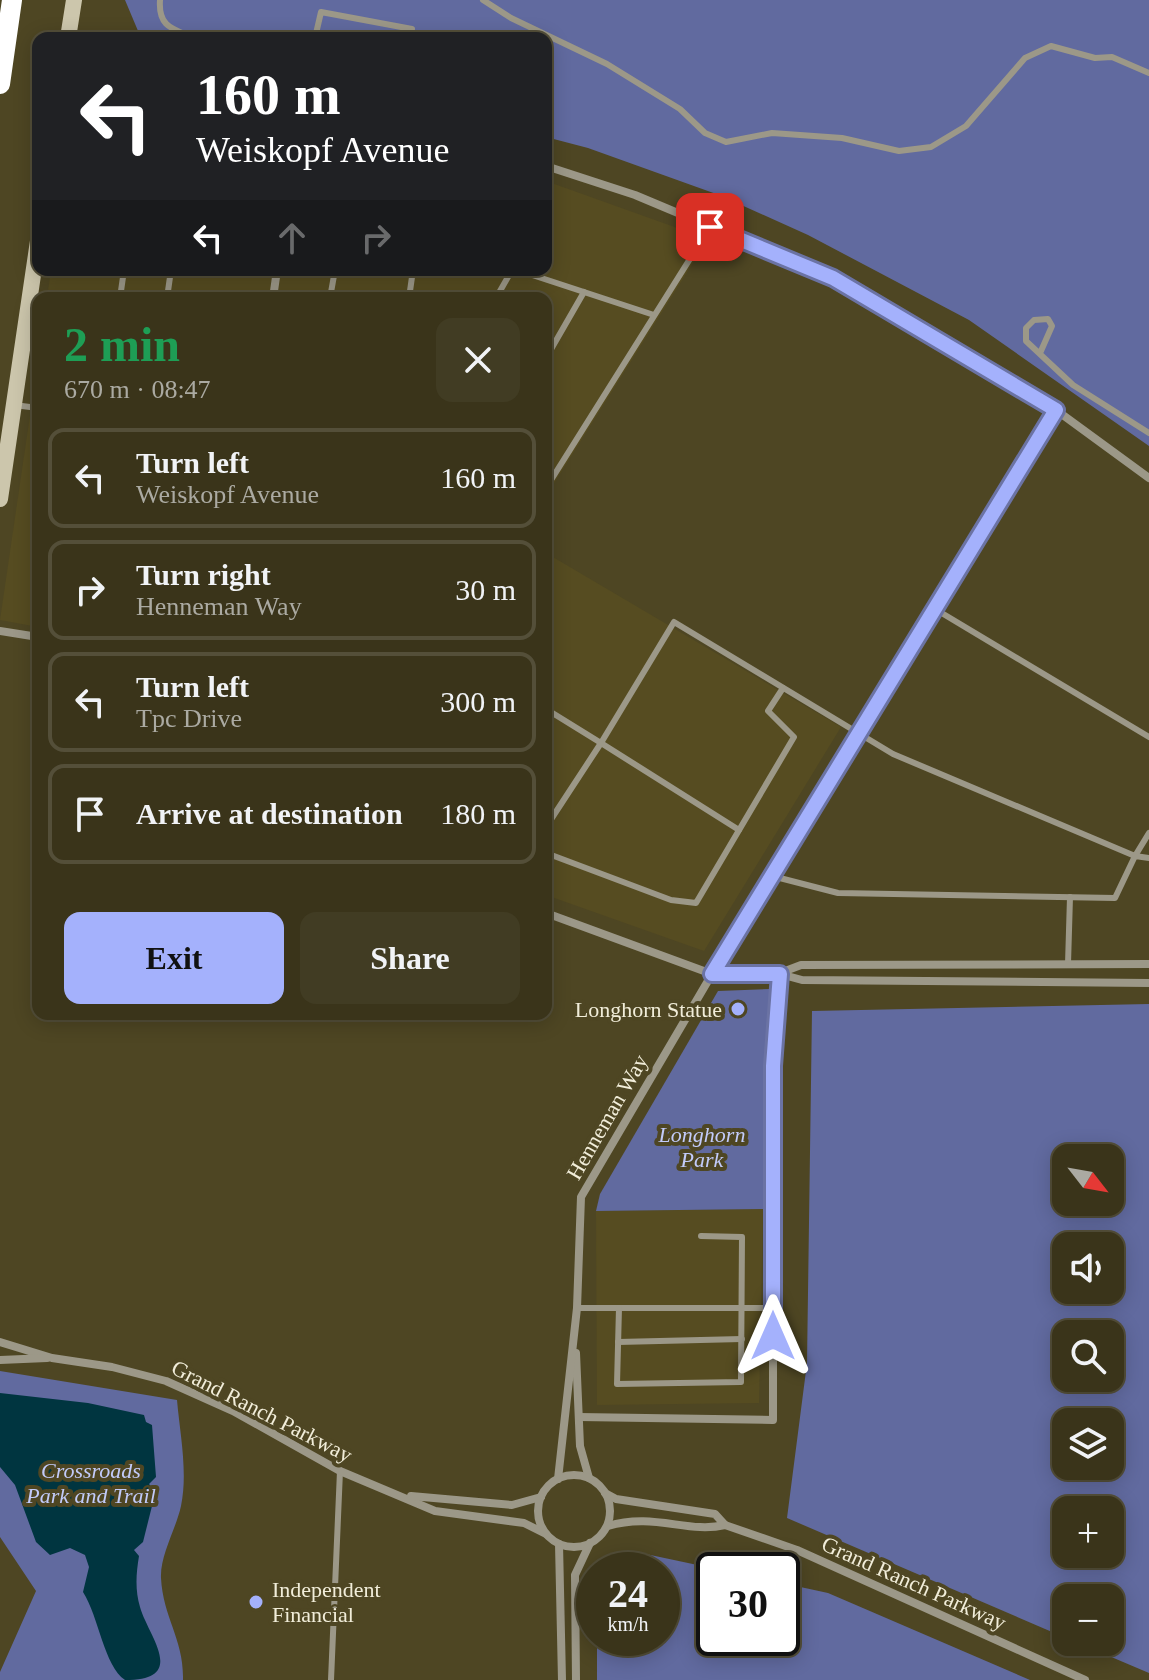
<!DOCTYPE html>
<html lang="en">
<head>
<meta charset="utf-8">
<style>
  :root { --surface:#3a341a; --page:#413c23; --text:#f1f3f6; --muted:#abaaa2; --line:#544f39; --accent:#a4b1fc }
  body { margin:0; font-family:Georgia,serif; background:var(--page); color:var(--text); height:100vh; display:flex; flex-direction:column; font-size:30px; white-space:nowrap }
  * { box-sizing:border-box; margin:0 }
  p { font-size:26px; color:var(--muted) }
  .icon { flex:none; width:44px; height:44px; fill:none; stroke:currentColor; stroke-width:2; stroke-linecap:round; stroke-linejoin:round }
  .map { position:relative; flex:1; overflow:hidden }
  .panel { position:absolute; left:32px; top:292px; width:520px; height:728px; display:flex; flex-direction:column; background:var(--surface); border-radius:16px; box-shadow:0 4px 20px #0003,0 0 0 2px var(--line) }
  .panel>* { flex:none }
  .banner { position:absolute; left:32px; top:32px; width:520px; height:244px; border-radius:16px; box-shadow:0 4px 20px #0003,0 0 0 2px var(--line); background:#202124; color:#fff; overflow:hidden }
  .needle { width:52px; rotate:121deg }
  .controls { position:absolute; left:1052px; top:1144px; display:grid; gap:16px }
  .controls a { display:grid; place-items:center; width:72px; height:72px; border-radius:16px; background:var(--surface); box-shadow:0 4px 20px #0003,0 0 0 2px var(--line); font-size:40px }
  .speed { position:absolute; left:576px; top:1552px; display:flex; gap:16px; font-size:40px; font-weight:700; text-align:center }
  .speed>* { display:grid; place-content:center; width:104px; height:104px; border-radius:50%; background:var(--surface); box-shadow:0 4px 20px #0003,0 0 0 2px var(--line); line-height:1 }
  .speed small { font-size:20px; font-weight:400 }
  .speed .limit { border:4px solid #111; border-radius:12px; background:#fff; color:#111 }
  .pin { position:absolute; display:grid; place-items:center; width:68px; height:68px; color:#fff; margin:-34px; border-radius:16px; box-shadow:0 4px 12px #0006 }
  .me { position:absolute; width:88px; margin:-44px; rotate:0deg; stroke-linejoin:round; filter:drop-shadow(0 0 6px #0008) }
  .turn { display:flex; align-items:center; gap:28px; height:168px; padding:0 32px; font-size:36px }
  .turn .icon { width:104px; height:104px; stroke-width:2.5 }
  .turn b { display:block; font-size:56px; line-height:68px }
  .lanes { display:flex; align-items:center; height:76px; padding:0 32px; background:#0003; justify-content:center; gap:40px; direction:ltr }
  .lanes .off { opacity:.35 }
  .round { display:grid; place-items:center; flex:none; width:84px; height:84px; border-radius:16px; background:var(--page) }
  .headline { display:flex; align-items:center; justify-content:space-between; height:136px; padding:0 32px }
  h1 { font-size:48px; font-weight:700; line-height:60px; color:#1e9e55 }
  .action { display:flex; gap:16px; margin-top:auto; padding:16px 32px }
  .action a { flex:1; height:92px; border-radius:16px; background:var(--accent); color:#111; font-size:32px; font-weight:700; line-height:92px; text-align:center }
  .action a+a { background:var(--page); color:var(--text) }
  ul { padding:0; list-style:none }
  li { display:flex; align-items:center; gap:24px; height:100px; margin:0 16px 12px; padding:0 16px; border:4px solid var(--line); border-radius:16px }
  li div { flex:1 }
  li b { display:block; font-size:30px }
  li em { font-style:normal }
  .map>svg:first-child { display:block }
</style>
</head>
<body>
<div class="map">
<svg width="1149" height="1680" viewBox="0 0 1149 1680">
  <rect width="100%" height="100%" fill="#4e4623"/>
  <!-- built -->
  <g fill="#564c21">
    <path d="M546 181 708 239 546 496V298H47L51 270H546Z"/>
    <path d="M38 361V627L0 620Z"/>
    <path d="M546 553 841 727 704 951 546 895Z"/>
    <path d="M763 1209 759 1403 597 1405 596 1211Z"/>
  </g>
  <!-- green -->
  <g fill="#616a9f" fill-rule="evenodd">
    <path d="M125 0H1149V446L969 320 808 235 719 195 588 148 546 137V38H141Z"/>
    <path d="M770 989 763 1209 596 1211 600 1194 718 991Z"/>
    <path d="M1149 1004V1673L1076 1642H1110V1598H1066V1638L787 1518 807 1363 812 1011ZM1066 1158H1110V1202H1066ZM1066 1246H1110V1290H1066ZM1066 1334H1110V1378H1066ZM1066 1422H1110V1466H1066ZM1066 1510H1110V1554H1066Z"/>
    <path d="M0 1371 177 1400C180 1434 188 1472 181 1506 176 1529 160 1555 161 1578 163 1618 184 1639 183 1680H0V1672L36 1591 0 1537Z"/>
    <path d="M641 1553 721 1570H714V1638H782V1583L828 1593 1030 1680H597V1638H662V1570H624Z"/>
  </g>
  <!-- water -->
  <path fill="#003540" d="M0 1393 88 1403 144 1415 146 1422 152 1425 156 1477 149 1484 155 1491 154 1498 143 1542 134 1550 139 1556C136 1574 135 1590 140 1607 148 1636 189 1680 125 1680 104 1666 99 1617 83 1592L89 1567 85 1555 70 1548 50 1555 36 1542 15 1485 0 1467Z"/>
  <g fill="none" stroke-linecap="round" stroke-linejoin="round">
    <!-- lane -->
    <g stroke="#9c9888" stroke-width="6">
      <path d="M160 0C158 28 174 29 194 38"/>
      <path d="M483 0 511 18 607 64 680 109 705 133 726 142 772 133 842 138 899 151 931 147 966 126 1025 58 1051 46 1095 58 1112 57 1149 73"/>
      <path d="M315 38 321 12 412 29 410 38"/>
      <path d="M517 270 654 315"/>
      <path d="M120 298 124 270"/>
      <path d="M167 298 171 270"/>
      <path d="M330 298 335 270"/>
      <path d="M409 298 413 270"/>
      <path d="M496 298 512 270"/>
      <path d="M1041 351 1052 326 1048 319 1034 320 1026 328V341L1073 385 1149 433"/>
      <path d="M546 358 584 292"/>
      <path d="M14 405 38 408"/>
      <path d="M546 488 710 227"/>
      <path d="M935 609 1149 737"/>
      <path d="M546 709 601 743 674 622 893 754 1135 856 1149 833"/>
      <path d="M546 827 601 743 739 830"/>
      <path d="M546 853 671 900 696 903 794 737 768 711 783 688"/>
      <path d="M772 876 838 893 1115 898 1135 856 1149 858"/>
      <path d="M1068 964 1070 897"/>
      <path d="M577 1308H773"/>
      <path d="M619 1308 617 1384 741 1382 742 1237 701 1236"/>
      <path d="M618 1342 742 1339"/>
      <path d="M331 1680 340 1471"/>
    </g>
    <!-- street -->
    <g stroke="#9c9888" stroke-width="8">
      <path d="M546 166 635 195 833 278 1056 410 1149 478"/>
      <path d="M273 298 277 270"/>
      <path d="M0 631 38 637"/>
      <path d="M546 913 712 974H780L802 980 1149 983"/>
      <path d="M780 973 801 965 1149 964"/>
      <path d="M0 1342 52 1358 112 1367 166 1381 233 1411 340 1471 435 1511 524 1523 546 1534"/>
      <path d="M576 1353 580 1446 589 1478"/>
      <path d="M0 1360 47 1358"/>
      <path d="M579 1417 773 1420V1066L780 974"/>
      <circle cx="574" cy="1511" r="36"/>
      <path d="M558 1479 577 1308 581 1197 712 974 1056 410"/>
      <path d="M605 1493 616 1499 715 1514 725 1525 797 1550 1085 1680"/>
      <path d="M411 1496 512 1505 541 1497"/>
      <path d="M608 1526C654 1512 688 1534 725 1525"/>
      <path d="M559 1544 562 1680"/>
      <path d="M576 1680 575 1575 590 1543"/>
    </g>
    <!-- secondary -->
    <g stroke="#ccc6ac" stroke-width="16">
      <path d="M68 38 74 0"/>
      <path d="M0 499 38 241"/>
    </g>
    <!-- highway -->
    <path stroke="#fff" stroke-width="20" d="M0 84 12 0"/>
  </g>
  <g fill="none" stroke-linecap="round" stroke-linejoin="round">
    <!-- route casing -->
    <g stroke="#6b73a4" stroke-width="20">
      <path id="route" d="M710 227 833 278 1056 410 712 974H780L773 1066V1336"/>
    </g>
    <!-- route -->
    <use href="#route" stroke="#a4b1fc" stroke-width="14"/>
  </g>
  <!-- markers -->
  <g fill="#a4b1fc" stroke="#4e4623" stroke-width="3">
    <circle cx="738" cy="1009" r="8"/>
    <circle cx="256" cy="1602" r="8"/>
  </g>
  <g text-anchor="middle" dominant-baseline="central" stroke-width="8" stroke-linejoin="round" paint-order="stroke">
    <!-- poi labels -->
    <g font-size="22" fill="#f1edd9" stroke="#4e4623" text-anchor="end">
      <text x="722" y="1009">Longhorn Statue</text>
      <text x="272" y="1589" text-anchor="start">Independent<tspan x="272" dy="25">Financial</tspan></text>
    </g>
    <!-- street labels -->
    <g font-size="22" fill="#f1edd9" stroke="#4e4623">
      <text transform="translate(607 1117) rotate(-60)">Henneman Way</text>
      <text transform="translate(262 1411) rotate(27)">Grand Ranch Parkway</text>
      <text transform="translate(914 1583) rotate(24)">Grand Ranch Parkway</text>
    </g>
    <!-- park labels -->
    <g font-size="22" font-style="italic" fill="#c2cbfa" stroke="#4e4623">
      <text x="702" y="1134">Longhorn<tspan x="702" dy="25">Park</tspan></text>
      <text x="91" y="1470">Crossroads<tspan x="91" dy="25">Park and Trail</tspan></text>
    </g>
  </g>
</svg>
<div class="controls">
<a><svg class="needle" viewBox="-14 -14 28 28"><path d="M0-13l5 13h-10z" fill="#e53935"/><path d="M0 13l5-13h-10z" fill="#abaaa2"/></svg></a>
<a><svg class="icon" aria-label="sound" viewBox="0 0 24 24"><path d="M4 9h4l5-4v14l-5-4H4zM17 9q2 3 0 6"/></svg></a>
<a><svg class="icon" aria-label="search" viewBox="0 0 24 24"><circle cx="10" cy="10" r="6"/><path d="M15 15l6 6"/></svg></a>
<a><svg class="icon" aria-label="layers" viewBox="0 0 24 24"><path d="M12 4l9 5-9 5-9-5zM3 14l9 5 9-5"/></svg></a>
<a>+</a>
<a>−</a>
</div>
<div class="speed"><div>24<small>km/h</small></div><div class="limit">30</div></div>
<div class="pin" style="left:710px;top:227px;background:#d93025"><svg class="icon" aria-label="arrive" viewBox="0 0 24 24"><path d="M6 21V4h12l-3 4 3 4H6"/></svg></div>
<svg class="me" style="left:773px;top:1336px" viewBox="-20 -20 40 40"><path d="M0-17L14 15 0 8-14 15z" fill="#a4b1fc" stroke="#fff" stroke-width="4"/></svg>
<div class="banner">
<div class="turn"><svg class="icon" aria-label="left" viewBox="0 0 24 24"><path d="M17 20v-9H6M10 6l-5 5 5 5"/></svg><div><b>160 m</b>Weiskopf Avenue</div></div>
<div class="lanes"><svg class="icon" aria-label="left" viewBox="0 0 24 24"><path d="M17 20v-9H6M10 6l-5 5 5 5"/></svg><svg class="icon off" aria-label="ahead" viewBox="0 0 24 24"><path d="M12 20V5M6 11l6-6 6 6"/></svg><svg class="icon off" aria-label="right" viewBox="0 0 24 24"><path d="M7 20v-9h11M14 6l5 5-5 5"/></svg></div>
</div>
<section class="panel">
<div class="headline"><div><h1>2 min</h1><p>670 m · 08:47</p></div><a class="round"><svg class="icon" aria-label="close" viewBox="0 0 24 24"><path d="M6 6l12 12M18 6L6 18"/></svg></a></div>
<ul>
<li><svg class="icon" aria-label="left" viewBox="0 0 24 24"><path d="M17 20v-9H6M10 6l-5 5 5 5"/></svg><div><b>Turn left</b><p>Weiskopf Avenue</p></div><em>160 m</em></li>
<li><svg class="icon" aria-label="right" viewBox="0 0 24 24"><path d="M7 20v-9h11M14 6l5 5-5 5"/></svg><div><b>Turn right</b><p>Henneman Way</p></div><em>30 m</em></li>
<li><svg class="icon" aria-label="left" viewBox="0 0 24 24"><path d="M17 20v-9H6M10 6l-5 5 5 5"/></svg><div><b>Turn left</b><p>Tpc Drive</p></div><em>300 m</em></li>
<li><svg class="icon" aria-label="arrive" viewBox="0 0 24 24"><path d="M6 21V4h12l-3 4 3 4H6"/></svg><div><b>Arrive at destination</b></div><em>180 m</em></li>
</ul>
<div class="action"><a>Exit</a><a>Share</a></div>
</section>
</div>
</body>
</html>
